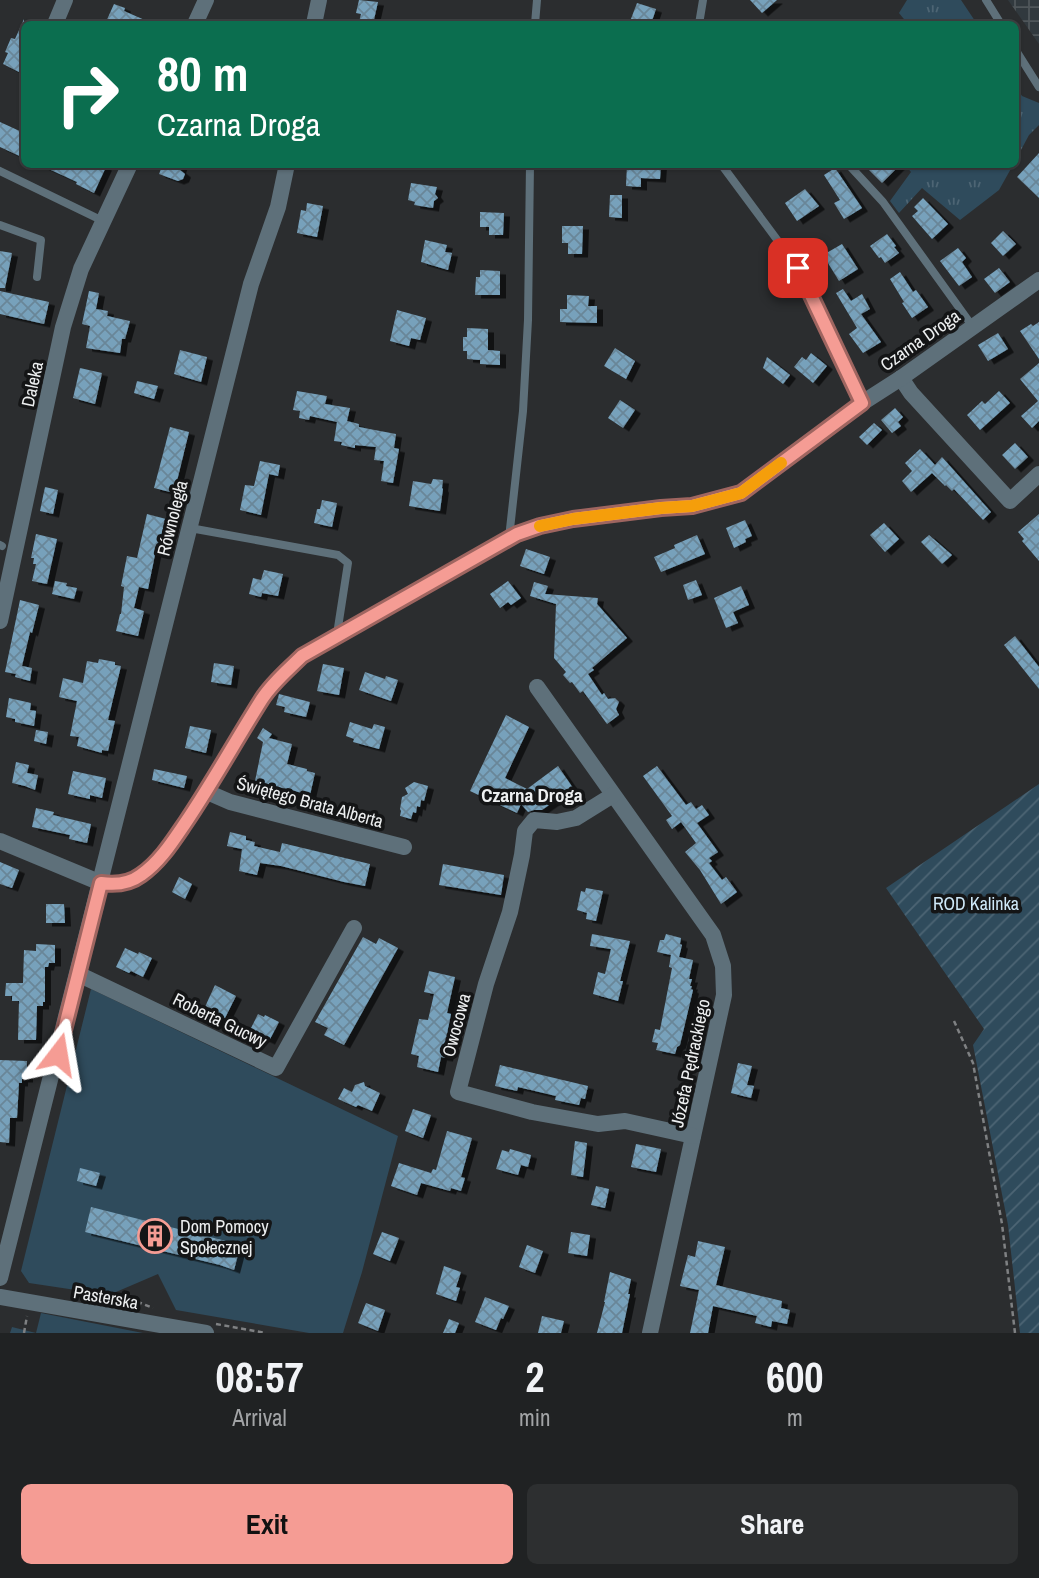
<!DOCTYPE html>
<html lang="en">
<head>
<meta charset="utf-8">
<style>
  :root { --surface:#202223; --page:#2d2f30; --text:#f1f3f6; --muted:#a2a4a6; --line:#3d3f41; --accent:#f59c94 }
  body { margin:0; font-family:"Archivo Narrow",sans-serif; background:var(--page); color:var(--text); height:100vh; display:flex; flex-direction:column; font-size:26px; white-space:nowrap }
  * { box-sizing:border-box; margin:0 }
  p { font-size:23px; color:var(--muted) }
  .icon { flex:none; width:38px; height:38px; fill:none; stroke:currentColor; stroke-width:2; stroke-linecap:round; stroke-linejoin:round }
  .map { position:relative; height:1333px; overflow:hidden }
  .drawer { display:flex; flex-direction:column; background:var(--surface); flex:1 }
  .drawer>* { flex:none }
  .banner { position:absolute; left:21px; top:21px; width:998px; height:147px; border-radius:10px; box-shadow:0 2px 5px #0004,0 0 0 2px var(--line); background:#0b6e4f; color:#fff; overflow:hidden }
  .pin { position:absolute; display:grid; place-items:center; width:60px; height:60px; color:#fff; margin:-30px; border-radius:14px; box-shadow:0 4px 10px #0006 }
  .me { position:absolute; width:77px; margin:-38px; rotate:14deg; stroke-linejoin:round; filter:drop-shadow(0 0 5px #0008) }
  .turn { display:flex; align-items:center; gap:24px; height:147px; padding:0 21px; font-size:32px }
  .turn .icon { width:91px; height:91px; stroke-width:2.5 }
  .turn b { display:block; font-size:49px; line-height:60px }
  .eta { display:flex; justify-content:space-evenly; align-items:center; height:119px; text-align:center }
  .eta b { font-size:42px; font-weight:700; line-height:49px }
  .button { display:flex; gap:14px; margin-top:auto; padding:14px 21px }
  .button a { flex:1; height:80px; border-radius:10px; background:var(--accent); color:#111; font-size:28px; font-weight:700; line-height:80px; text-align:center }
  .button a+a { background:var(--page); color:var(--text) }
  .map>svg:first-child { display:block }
</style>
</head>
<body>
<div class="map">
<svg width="1039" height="1333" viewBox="0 0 1039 1333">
  <defs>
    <pattern id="industrial-grid" width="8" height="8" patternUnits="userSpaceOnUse" patternTransform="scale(1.75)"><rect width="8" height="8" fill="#31393e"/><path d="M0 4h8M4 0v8" fill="none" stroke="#4f565a"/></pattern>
    <pattern id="grass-tufts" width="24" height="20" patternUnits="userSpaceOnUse" patternTransform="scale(1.75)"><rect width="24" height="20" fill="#2f4b5c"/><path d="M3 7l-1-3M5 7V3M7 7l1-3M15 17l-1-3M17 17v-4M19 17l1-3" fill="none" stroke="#4d6574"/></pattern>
    <pattern id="garden-furrows" width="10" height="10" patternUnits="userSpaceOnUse" patternTransform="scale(1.75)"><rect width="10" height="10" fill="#2f4b5c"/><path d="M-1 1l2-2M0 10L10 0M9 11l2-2" fill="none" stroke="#4d6574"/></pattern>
    <pattern id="building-cross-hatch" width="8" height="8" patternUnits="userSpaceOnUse" patternTransform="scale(1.75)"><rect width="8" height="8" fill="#77a1bb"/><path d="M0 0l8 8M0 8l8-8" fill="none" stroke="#698698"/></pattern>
    <filter id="shadow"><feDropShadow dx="6" dy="3.5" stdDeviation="0" flood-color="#0009"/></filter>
  </defs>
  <rect width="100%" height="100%" fill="#2b2d2f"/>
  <!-- industrial -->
  <path fill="url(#industrial-grid)" d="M1008 0H1039V44Z"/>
  <!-- grass -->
  <g fill="url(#grass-tufts)">
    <path d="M907 0H961L977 24H908L899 13Z"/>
    <path d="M1015 85 1022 96 1039 103V125L1029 135 1015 161Z"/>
    <path d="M905 165H1013L999 190 960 220 922 188 899 213 890 201 911 172Z"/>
  </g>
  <!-- park -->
  <g fill="#2f4b5c">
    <path d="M91 989 398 1136 362 1272 343 1333H309L176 1310 158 1274 109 1295 29 1283 21 1271Z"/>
    <path d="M41 1313 143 1333H10L12 1327 36 1333Z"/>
  </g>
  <!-- garden -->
  <path fill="url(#garden-furrows)" d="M1039 784V1333H1020L1008 1225 973 1045 984 1029 886 888Z"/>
  <!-- building -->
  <g fill="url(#building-cross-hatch)" filter="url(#shadow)">
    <path d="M359 0 378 2 373 24 359 22 361 14 356 13Z"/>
    <path d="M750 0H777L762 13Z"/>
    <path d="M637 3 656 9 651 24H629Z"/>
    <path d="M114 4 125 8 124 11 154 24H105Z"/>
    <path d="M24 19V66L21 73 3 64 8 53 5 52 11 38 15 39Z"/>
    <path d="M0 122 24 133V158L0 147Z"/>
    <path d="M1039 153V198L1017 177Z"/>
    <path d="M38 164H100L106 167 94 193 76 184 77 182Z"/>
    <path d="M163 164H182L180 170 185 174 183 179 178 181 159 174Z"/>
    <path d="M627 164H661L660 179 641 178V187L626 186Z"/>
    <path d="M863 164H901L882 183Z"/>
    <path d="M835 168 862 208 844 219 834 203 840 200 824 175Z"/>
    <path d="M411 183 437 187 435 194 438 198 434 201 433 208 414 205 415 202 408 200Z"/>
    <path d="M805 189 819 206 797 221 785 203Z"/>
    <path d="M610 195H622V218L609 217Z"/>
    <path d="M923 198 948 224 932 239 912 216 918 211 914 207Z"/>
    <path d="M307 203 323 206 317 237 297 233 301 210 306 211Z"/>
    <path d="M480 212 504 213 503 235H489V227H480Z"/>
    <path d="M562 226H583L582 254H568V243H562Z"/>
    <path d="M1003 231 1016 244 1003 256 991 243Z"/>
    <path d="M887 234 896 246 894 247 899 253 885 263 881 257 879 258 870 246Z"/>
    <path d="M425 240 447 245 445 252 452 253 448 270 421 262Z"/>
    <path d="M842 244 858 269 839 281 823 255Z"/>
    <path d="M958 248 966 258 962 262 972 277 959 286 940 261Z"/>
    <path d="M0 251 12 253 5 288H0Z"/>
    <path d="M999 268 1010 282 995 293 984 279Z"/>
    <path d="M480 270 500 271V295H475L476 277H480Z"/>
    <path d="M900 272 913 292 916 290 928 307 912 318 902 303 904 302 890 279Z"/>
    <path d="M843 289 851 301 862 294 870 309 861 314 881 342 863 353 849 334 857 328 836 293Z"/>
    <path d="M0 291 49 302 44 324 0 314Z"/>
    <path d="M89 291 99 293 96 309 108 311 107 316 130 321 125 339H122L120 353 86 348 90 326 82 324Z"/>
    <path d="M567 295 589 296 588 306H597V323L560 322V309H567Z"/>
    <path d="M397 310 426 318 420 340 411 338 409 346 390 341Z"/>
    <path d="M1039 322V359L1020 331 1031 324 1033 326Z"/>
    <path d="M467 328 488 329V350L500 351V365L480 364V360L467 359V351H463V337H467Z"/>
    <path d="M998 333 1008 349 988 361 978 345Z"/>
    <path d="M615 348 635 361 626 379 604 366Z"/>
    <path d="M180 350 207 357 201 382 174 374Z"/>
    <path d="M811 353 827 366 813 383 794 367 802 357 806 360Z"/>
    <path d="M767 357 790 375 783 384 763 368Z"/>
    <path d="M1039 363V421L1032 428 1021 416 1038 401 1020 379Z"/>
    <path d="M80 368 102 373 95 404 73 398Z"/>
    <path d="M137 381 158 386 154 399 134 393Z"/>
    <path d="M297 391 327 396 325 404 350 408 347 421 359 424V427L396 434 394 448 399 449 393 483 381 481 384 461 374 460 376 447 355 445V448L341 445 342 442 334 441 337 422 310 416 309 420 299 418 300 411 293 410Z"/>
    <path d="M999 391 1010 403 980 430 967 415 982 401 985 404Z"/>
    <path d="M620 400 635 410 623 428 608 418Z"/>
    <path d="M895 408 903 417 898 422 901 426 892 433 881 420Z"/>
    <path d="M874 423 882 430 867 445 859 437Z"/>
    <path d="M170 427 189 432 174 493 154 488Z"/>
    <path d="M1015 443 1028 457 1015 469 1002 455Z"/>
    <path d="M920 449 935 465 942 457 991 512 983 520 954 489 952 491 946 485 945 486 932 473 911 492 902 481 912 471 905 463Z"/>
    <path d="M260 461 280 465 278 476 269 474 261 515 240 510 245 485 254 486Z"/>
    <path d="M433 479 443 480 442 488 443 489 440 511 409 506 413 481 431 484Z"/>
    <path d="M45 487 58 490 53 514 40 511Z"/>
    <path d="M322 500 337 503 332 527 314 523 317 509H320Z"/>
    <path d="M147 514 166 519 159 546 157 545 148 589 139 587 134 608 144 611 138 636 116 631 120 614H121L124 587 121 586 127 556 137 558Z"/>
    <path d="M1039 514V561L1022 541 1024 539 1018 532Z"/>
    <path d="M745 520 752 536 745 539 746 542 734 548 726 528Z"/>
    <path d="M884 523 899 539 885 552 870 535Z"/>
    <path d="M36 534 57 539 47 584 32 581 36 564H33L34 558H31Z"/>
    <path d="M697 535 705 554 661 572 654 557 675 548 674 545Z"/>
    <path d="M929 535 952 555 942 564 921 542Z"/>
    <path d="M526 549 550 557 544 574 520 566Z"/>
    <path d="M264 570 283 574 278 596 262 593 261 597 249 594 253 578 261 580Z"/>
    <path d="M696 580 702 595 688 600 683 585Z"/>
    <path d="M55 581 67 583 66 586 77 588 74 599 52 594Z"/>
    <path d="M508 581 521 598 511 605 508 602 500 608 490 594Z"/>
    <path d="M534 582 548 586 545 594 598 598 597 604 627 638 592 668 594 670 588 674 602 695 604 693 608 699 615 698 619 702 616 709 619 715 607 724 583 691 580 693 572 682 570 683 563 675 566 672 554 658 556 604 530 596Z"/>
    <path d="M741 586 749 605 733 612 738 623 726 628 714 598Z"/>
    <path d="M20 600 39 605 32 633 30 632 22 666 32 668 30 681 15 677 16 674 5 672Z"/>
    <path d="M1015 636 1039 667V689L1004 645Z"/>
    <path d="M99 659 115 662V665L121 666 108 720 115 721 108 751 102 750V753L77 746 79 737 70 736 77 701 59 697 63 678 83 683 87 661 98 663Z"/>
    <path d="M214 663 234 666 231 685 211 682Z"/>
    <path d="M323 664 344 668 339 695 317 691Z"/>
    <path d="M365 672 385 679 386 676 398 680 391 701 359 690Z"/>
    <path d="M279 694 310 702 306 717 284 712 285 707 276 705Z"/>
    <path d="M9 698 31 703 30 710 36 711 34 726 15 722V719L6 717Z"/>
    <path d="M506 715 529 727 505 778 527 789 558 766 573 788 542 810H534L528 812 521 804 517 813 470 791Z"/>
    <path d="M350 722 372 729 374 724 385 727 379 749 353 742 354 739 346 736Z"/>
    <path d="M190 726 211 730 206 753 185 748Z"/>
    <path d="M263 728 272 734 269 738 292 744 287 764 307 769V771L315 773 310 795 255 781 263 742 257 738Z"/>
    <path d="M36 730 48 732 46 744 34 741Z"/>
    <path d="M16 762 29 765 27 773 38 775 35 790 25 786 12 783Z"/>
    <path d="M657 766 686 805 691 802 696 809 702 805 709 815 697 823 718 852 709 858 712 861 709 863 722 880 726 877 737 892 721 904 700 870 685 852 696 843 681 822 672 829 666 820 672 816 643 776Z"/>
    <path d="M154 769 187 776 184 788 152 780Z"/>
    <path d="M73 771 106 778 102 798 90 795V799L68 794Z"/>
    <path d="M414 782 428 786 424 801 421 800 420 807 417 806 416 813 413 812 411 819 400 816 401 811 400 809 402 797 408 794 405 788Z"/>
    <path d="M36 808 54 812 53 815 91 824 87 843 69 839 70 835 32 827Z"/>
    <path d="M230 832 246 836V840L255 842 254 846 280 852 282 843 370 864 365 886 344 882 281 866 260 863 257 875 239 871 242 849 227 846Z"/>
    <path d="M0 862 19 870 12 888 0 884Z"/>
    <path d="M443 864 504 875 501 895 439 885Z"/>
    <path d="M179 877 192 884 185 899 172 892Z"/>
    <path d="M586 888 603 891 596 921 586 919 587 913 577 910 581 891 585 892Z"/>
    <path d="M46 904H64L65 923H46Z"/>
    <path d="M592 934 630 941 620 981H623L618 1001 593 994 598 972 605 974 611 949 590 946Z"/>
    <path d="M666 934 681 938 680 944 682 945 679 957 693 960 689 979H692L690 986H692L691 989 693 990 680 1045 677 1047 675 1054 656 1050 658 1043 652 1042 655 1029 660 1030 672 968 669 967 671 955 657 952 660 940H664Z"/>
    <path d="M363 937 376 944 379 938 398 948 344 1045 324 1035 328 1028 315 1022Z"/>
    <path d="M36 944 55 945V963H49L48 967H45V1002H43V1006H37L36 1040H18L19 1001H12V996H5L6 983H23L24 950 36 951Z"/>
    <path d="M125 948 138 954 139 952 152 958 143 977 131 971 129 973 116 967Z"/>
    <path d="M429 971 455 977 447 1013 451 1014 448 1029 453 1030 447 1058 441 1057 438 1072 417 1067 419 1056 411 1054 419 1019 428 1020 434 994 424 992Z"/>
    <path d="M215 985 236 996 225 1018 204 1009Z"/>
    <path d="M258 1014 264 1017 265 1015 279 1022 269 1041 256 1035 257 1033 250 1030Z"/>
    <path d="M0 1060 27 1061V1079H22V1083H19L17 1118H10L9 1143 0 1142Z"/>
    <path d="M738 1063 752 1066 747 1085 754 1086 751 1098 731 1093Z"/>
    <path d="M500 1065 588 1086 585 1099 581 1098 579 1105 555 1100 556 1096 518 1087 517 1091 495 1086Z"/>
    <path d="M364 1082 365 1086 380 1093 372 1111 358 1105 356 1107 338 1099 344 1088 352 1092 355 1085Z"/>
    <path d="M413 1109 431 1115 423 1138 405 1131Z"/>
    <path d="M447 1131 472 1138 461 1177 465 1178 461 1191 451 1188 450 1191 421 1183 417 1195 391 1186 399 1163 431 1173 433 1169 436 1170Z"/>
    <path d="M575 1141 587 1143 583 1177 571 1175Z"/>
    <path d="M636 1144 661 1149 656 1172 631 1167Z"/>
    <path d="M510 1149 531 1155 528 1167 521 1165 518 1175 496 1169 502 1150 509 1152Z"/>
    <path d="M80 1168 100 1173 96 1186 77 1181Z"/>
    <path d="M596 1186 609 1189 605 1208 591 1205Z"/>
    <path d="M91 1207 226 1241 224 1247 239 1251 234 1270 220 1265 85 1232Z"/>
    <path d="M382 1232 399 1238 390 1261 373 1254Z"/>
    <path d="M571 1232 590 1235 587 1256 568 1253Z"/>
    <path d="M698 1241 725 1247 716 1285 782 1301 781 1308 790 1310 787 1324 772 1321 771 1327 755 1323 757 1316 713 1306 708 1333H690L699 1290 680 1286 688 1255 695 1257Z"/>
    <path d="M527 1245 543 1251 535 1273 519 1267Z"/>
    <path d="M444 1266 461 1272 456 1287 460 1288 456 1301 436 1294Z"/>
    <path d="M610 1272 631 1279 628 1294H630L622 1333H597L605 1302H604Z"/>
    <path d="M485 1297 509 1306 503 1319 501 1318 496 1330 475 1322Z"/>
    <path d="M366 1303 385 1310 378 1331 358 1323Z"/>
    <path d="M542 1316 564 1321 561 1333H538Z"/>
    <path d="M449 1319 459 1323 455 1333H443Z"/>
  </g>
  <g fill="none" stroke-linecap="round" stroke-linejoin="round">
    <!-- path -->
    <g stroke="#7f8183" stroke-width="2.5" stroke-dasharray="5 3.5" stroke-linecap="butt">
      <path d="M954 1021 973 1063 1002 1224 1015 1333"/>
      <path d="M112 1301 133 1300 153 1308"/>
      <path d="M216 1324 266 1333"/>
      <path d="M24 1333 27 1316"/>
    </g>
    <!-- lane -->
    <g stroke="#5e707a" stroke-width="8">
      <path d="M986 0 1001 24"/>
      <path d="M535 24 537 0"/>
      <path d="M699 24 703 0"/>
      <path d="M1015 49 1039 87"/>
      <path d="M721 164 798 268 862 403"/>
      <path d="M848 164 883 202 973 327"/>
      <path d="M0 171 103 221"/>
      <path d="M0 225 41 240 37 277"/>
      <path d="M190 528 338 555 348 563 337 634"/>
      <path d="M509 538 523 411 528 320 530 164"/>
      <path d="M0 545 2 546"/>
    </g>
    <!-- street -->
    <g stroke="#5e707a" stroke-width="16">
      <path d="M55 24 65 0"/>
      <path d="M195 24 206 0"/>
      <path d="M314 24 319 0"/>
      <path d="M901 378 911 393 1010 501 1039 474"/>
      <path d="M0 621 63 327 81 269 130 164"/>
      <path d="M537 687 713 935 723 966 724 995 650 1333"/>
      <path d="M207 792 230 802 404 847"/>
      <path d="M613 795 576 818 557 822 534 820 525 831 522 855 510 912 486 984 458 1092 532 1112 598 1124 625 1121 693 1136"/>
      <path d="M0 841 101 883C113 885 125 884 137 878 158 866 173 842 186 822 213 782 236 740 262 699 273 682 288 670 302 656L517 534 540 526 573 519 661 508 692 506 741 493 862 403 901 378 1039 280"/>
      <path d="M78 974 276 1068 354 928"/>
      <path d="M0 1278 251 284 278 207 287 164"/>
      <path d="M0 1297 206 1333"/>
    </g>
  </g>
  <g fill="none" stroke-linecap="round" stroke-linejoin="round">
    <!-- route casing -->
    <g stroke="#9f6560" stroke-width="18">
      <path id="route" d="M58 1054 101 883C115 885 129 884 141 875 160 862 173 841 186 822 213 782 236 740 262 699 273 682 288 670 302 656L517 534 540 526 573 519 661 508 692 506 741 493 862 403 798 268"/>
    </g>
    <!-- route -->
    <use href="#route" stroke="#f59c94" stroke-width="12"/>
    <!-- slow -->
    <path stroke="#f59e0b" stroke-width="12" d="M540 526 573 519 661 508 692 506 715 500 741 493 781 463"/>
  </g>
  <!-- icons -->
  <defs>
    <g id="building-ring" transform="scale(1.75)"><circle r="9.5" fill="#141516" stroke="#f59c94" stroke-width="1.5"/><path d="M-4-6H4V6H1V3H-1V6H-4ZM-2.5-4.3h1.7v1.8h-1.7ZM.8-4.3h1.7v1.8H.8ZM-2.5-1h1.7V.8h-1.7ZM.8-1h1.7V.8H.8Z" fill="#f59c94"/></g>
  </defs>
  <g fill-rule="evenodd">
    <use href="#building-ring" x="155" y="1236"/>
  </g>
  <g text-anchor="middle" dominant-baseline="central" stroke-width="7" stroke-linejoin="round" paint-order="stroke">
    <!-- street labels -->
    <g font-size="18" fill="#edeff0" stroke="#141516">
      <text transform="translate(920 340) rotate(-35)">Czarna Droga</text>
      <text transform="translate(32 384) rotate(-78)">Daleka</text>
      <text transform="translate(172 518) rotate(-76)">Równoległa</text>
      <text transform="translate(310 802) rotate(15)">Świętego Brata Alberta</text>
      <text transform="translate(220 1020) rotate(26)">Roberta Gucwy</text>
      <text transform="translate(456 1025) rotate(-75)">Owocowa</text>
      <text transform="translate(690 1063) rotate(-78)">Józefa Pędrackiego</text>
      <text transform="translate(106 1297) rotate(10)">Pasterska</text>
    </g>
    <!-- park labels -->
    <g font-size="18" fill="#cfe9f9" stroke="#141516">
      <text x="976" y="903">ROD Kalinka</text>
    </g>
    <!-- poi labels -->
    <g font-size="18" fill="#edeff0" stroke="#141516" text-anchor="start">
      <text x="180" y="1226">Dom Pomocy<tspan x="180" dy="21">Społecznej</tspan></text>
    </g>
    <!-- neighbourhood labels -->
    <g font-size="19" font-weight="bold" fill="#edeff0" stroke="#141516">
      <text x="532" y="795">Czarna Droga</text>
    </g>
  </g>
</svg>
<div class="pin" style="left:798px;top:268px;background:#d93025"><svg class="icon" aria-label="arrive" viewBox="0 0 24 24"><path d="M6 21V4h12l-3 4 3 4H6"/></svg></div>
<svg class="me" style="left:58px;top:1054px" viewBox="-20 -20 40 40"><path d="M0-17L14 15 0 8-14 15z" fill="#f59c94" stroke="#fff" stroke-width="4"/></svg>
<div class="banner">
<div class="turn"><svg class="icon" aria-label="right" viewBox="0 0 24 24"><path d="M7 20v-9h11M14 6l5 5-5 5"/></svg><div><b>80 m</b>Czarna Droga</div></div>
</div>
</div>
<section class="drawer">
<div class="eta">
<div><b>08:57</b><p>Arrival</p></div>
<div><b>2</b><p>min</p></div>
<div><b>600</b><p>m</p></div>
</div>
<div class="button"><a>Exit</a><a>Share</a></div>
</section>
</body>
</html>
